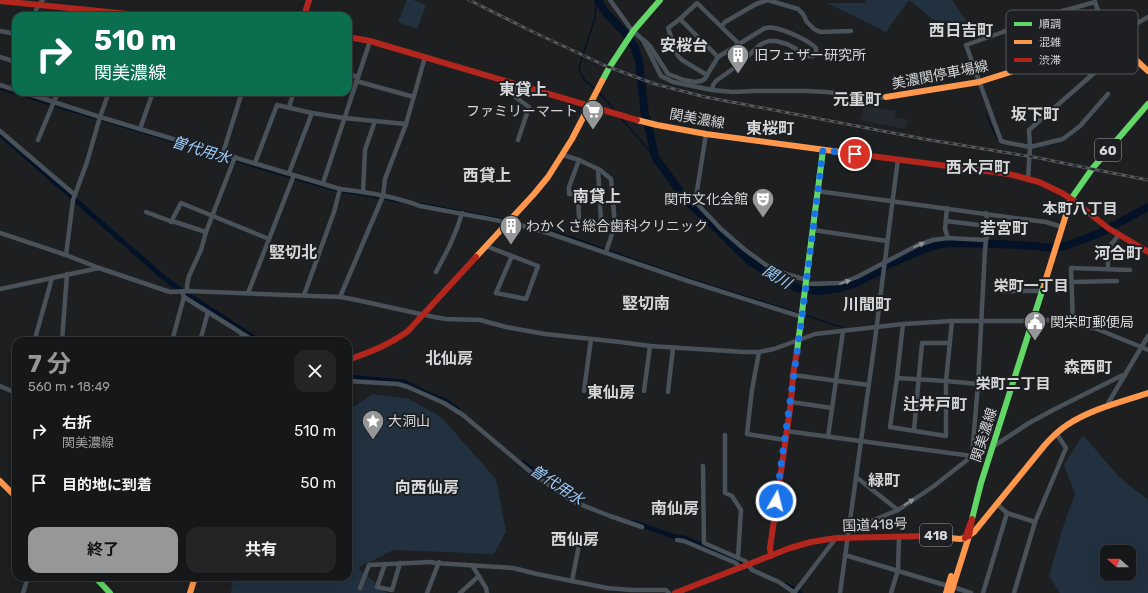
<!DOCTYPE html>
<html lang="ja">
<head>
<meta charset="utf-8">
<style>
  :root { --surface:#161719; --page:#232426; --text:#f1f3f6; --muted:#9e9fa2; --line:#353638; --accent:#959798 }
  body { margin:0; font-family:Rubik,"Noto Sans JP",sans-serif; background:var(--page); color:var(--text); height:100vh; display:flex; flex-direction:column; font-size:15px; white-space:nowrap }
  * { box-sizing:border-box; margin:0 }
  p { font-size:13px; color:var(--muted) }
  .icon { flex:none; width:22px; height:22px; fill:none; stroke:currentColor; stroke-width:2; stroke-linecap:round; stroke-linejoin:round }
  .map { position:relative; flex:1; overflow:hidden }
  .side { position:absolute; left:12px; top:337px; width:340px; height:244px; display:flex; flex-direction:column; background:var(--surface); border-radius:12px; box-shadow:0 4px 16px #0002,0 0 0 1px var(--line) }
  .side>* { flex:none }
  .hud { position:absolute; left:12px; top:12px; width:340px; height:84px; border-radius:12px; box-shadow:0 4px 16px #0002,0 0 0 1px var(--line); background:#0b6e4f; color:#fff; overflow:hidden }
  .needle { width:26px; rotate:291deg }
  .buttons { position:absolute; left:1100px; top:545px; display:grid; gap:8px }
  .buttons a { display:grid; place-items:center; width:36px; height:36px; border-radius:8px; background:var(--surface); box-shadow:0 4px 16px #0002,0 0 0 1px var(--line); font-size:20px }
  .pin { position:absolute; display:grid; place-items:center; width:34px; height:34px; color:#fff; margin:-17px; border:2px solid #fff; border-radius:50%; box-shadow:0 1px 4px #0007 }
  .me { position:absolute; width:44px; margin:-22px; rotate:8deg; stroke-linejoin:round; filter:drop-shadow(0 0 3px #0008) }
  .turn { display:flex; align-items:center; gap:14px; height:84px; padding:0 16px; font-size:18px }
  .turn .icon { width:52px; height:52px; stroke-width:2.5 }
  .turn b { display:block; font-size:28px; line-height:34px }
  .round { display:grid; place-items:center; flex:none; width:42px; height:42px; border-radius:12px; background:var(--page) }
  .head { display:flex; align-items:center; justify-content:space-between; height:68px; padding:0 16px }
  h1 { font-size:24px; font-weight:700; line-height:30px; color:var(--accent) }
  .primary-button { display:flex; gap:8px; margin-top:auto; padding:8px 16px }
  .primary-button a { flex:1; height:46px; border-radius:12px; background:var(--accent); color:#111; font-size:16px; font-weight:700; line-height:46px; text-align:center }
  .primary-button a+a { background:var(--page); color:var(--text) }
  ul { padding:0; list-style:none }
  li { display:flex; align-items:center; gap:12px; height:52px; padding:0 16px }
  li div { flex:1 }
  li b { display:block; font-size:15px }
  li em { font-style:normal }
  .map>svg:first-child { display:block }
</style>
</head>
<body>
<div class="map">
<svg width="1148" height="593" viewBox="0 0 1148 593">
  <rect width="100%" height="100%" fill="#1e1f21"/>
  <!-- built -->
  <path fill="#242a2f" d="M867 106 896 111 895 117 908 120 905 129 860 120 864 107Z"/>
  <!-- green -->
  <g fill="#22313f" fill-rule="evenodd">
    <path d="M407 0H413L426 5 417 29 398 22Z"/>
    <path d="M865 0H952L967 22 934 20 909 0 886 32 827 3H867Z"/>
    <path d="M373 394 409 399 441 417 496 479 506 532 494 554 393 550 358 568 387 593H231L233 577H348V408L353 407Z"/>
    <path d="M1083 435 1119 477 1148 500V593H1060L1049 576 1062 530 1075 494 1064 465ZM1107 552H1129V574H1107Z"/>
  </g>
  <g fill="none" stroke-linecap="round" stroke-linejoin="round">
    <!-- stream -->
    <g stroke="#031226" stroke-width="1.5">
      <path d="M0 89 97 119"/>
      <path d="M595 89C588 83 580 78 579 67L595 18 596 0"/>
      <path d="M598 92 604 98 615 111"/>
      <path d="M986 115 998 140"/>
      <path d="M620 117 655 157"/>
      <path d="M101 120 291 178"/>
      <path d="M294 179 337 191 380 198"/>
      <path d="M384 199 400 202"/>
      <path d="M419 203 508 220"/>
      <path d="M512 221 550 230 684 277 801 314"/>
      <path d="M805 315 834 325 843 327"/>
    </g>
    <!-- canal -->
    <g stroke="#031226" stroke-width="5">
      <path d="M0 134 163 277 179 289 259 341"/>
      <path d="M348 377 404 382 428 394 446 401 458 410"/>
      <path d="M523 463 542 477"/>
      <path d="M633 522 675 537 684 538 748 566"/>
      <path d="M786 585 800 593"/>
    </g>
    <!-- river -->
    <path stroke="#031226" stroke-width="8" d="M598 0 606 13 626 34 635 48 639 61 645 116 650 133 655 157 687 201 718 230 738 250 751 262 771 275 777 279 789 284 797 288 818 291 840 288 854 284 878 272 887 265 917 252 929 247 947 243 999 244 1035 246 1051 248 1065 246 1098 234 1148 207"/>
    <!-- street -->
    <g stroke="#495159" stroke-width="4.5">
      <path d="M610 0 631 29 643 40 661 76 673 82 712 90 733 92 753 91H807L827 92 875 98 886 97"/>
      <path d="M1065 10 1076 51"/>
      <path d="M34 16 38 5 43 0"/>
      <path d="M680 19 718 57"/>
      <path d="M722 26 725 22 756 4 768 0 798 9 803 14 807 22 814 29 820 32 851 31"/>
      <path d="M0 31 16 34"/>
      <path d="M1112 38 1148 17"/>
      <path d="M645 41 650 46 668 74 684 80 695 82 701 81 705 79 707 75"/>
      <path d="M1102 42 1099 14 1095 2 1023 22 1003 32 966 45 1001 141 1004 142 1030 147 1063 139 1080 126 1108 94"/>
      <path d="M0 57 16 62"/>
      <path d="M348 74 358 77"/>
      <path d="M356 81 414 97"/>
      <path d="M0 85 16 90"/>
      <path d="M517 85 514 96 529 107 518 140"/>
      <path d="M712 90 713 85 716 81 737 66 761 44 769 41H776L787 44 809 56H813L816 52V48C808 40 786 30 774 28 771 27 768 28 765 28L718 57 707 75 682 60 678 56 668 28 680 19 697 3 739 44"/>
      <path d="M23 92 100 117 340 189C367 192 394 196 420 206L517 224 545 232 688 281 802 317"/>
      <path d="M289 107 294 92"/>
      <path d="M140 129 153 92"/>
      <path d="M0 131 75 195"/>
      <path d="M706 134 696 197V202L702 209 721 229 744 249 766 265 783 273 807 280"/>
      <path d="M38 140 58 92"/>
      <path d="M223 153 242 92"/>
      <path d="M563 155 579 160 569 187V194H578L579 219"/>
      <path d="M579 160 600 170 611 179 615 225 606 252"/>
      <path d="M255 163 277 105 312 113 344 118 406 124"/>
      <path d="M598 169 601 221 615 225"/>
      <path d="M289 173 312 113"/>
      <path d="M1028 178 1030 147 1029 130 1101 67 1100 42"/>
      <path d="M323 183 370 41"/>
      <path d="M817 191 1022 219 1046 222 1062 227"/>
      <path d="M363 192 365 150 375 121"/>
      <path d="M947 208 945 229 948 238"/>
      <path d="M146 212 170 221 175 222 206 232"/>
      <path d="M946 221 988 226 986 213"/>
      <path d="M171 222 181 203 269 239"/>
      <path d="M813 230 887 241"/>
      <path d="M0 233 66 255 99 268 170 292 187 291 340 297 352 299 434 317 446 319 480 320 506 327 545 334 620 342 650 346 744 352H759L774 349 815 334 903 324 952 321H1033L1047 320 1071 323 1097 329 1134 344 1148 350"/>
      <path d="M486 246 538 266 526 299 496 293 512 256"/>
      <path d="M66 255 73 200 87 162 100 117 109 92"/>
      <path d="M1108 269V248L1119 235"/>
      <path d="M436 272C446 253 456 235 462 213"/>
      <path d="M1072 282 1117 281"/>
      <path d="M806 284 841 283 857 277 918 245 933 240 948 238 986 240"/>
      <path d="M0 289 99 268"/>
      <path d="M187 291V285L189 276 201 250 206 232 235 157"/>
      <path d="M1002 291H1043"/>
      <path d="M182 292 184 297 254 341"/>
      <path d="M248 293 294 175"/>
      <path d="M304 295 334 212 340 189"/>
      <path d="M340 297 383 196 385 179 406 124 425 57"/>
      <path d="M903 324 897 378 890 427 946 436V381L952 321"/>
      <path d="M1073 324 1071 268 1130 270"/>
      <path d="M36 335 52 278"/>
      <path d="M62 341 67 274"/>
      <path d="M172 341 184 297"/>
      <path d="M200 341 208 312"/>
      <path d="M240 341 242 334"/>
      <path d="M759 352 752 390 747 434 785 440"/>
      <path d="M793 375 869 385"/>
      <path d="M897 378 946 381 978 384"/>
      <path d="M348 381 398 384 408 387 444 403 463 415 533 474 572 501 610 516 642 527"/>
      <path d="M0 386 16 393"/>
      <path d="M584 391 591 339"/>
      <path d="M644 391 650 346"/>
      <path d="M668 392 673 348"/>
      <path d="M791 402 832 408"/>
      <path d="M1107 405 1148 336"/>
      <path d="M914 430 922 343H950"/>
      <path d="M786 431 972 456"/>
      <path d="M725 435V493L732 496 741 510 738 558"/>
      <path d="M828 437 843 331"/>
      <path d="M994 446 1029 423 1055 409 1121 376 1125 375"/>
      <path d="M703 466 704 543 745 561 752 570 779 582 795 593"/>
      <path d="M856 477 898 510"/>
      <path d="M997 504 1007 513 1035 522"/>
      <path d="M848 529H852L898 510 934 486 972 456 978 384 985 250 986 240 989 231 988 226"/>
      <path d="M677 540 684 541 736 563 741 568"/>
      <path d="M845 555 948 586"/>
      <path d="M385 564 377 587 392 590 400 563"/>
      <path d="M472 565 486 588 487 593"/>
      <path d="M572 581 580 540"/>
      <path d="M101 583 104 577"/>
      <path d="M953 587 971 593"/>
      <path d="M360 588 369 565 431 562 435 563 513 568 537 574 607 588 631 590H666L669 593"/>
      <path d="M23 593 28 577"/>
      <path d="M427 593 439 562"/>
      <path d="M460 593 479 576"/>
      <path d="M794 593 836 538"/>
      <path d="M840 593 875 340 883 276 898 159"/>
      <path d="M891 593 898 570 899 536"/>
      <path d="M983 593 1007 513"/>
      <path d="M1014 593 1035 522 1066 448 1056 433"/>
    </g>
    <!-- fast -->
    <g stroke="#63d668" stroke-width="6">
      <path d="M602 81 609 68 634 30 660 0"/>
      <path d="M1071 199 1092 169 1148 104"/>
      <path d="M797 351 823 150"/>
      <path d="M972 519 981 483 1044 285"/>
      <path d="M95 577 110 593"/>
    </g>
    <!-- slow -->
    <g stroke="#ff974d" stroke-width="6">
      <path d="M886 97 979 82 1076 51 1112 38 1148 71"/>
      <path d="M637 120 657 125 706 134 863 155"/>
      <path d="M476 257 534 194 548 177 572 139 602 81"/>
      <path d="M1044 285 1071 199"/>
      <path d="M0 481 16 497"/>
      <path d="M930 536 960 539 965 538 974 532 1044 446C1051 438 1058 431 1067 425 1091 409 1121 402 1148 393"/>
      <path d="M190 593 195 577"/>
      <path d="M946 593 951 576"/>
      <path d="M951 593 969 536"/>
    </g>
    <!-- jam -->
    <g stroke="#b3261e" stroke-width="6">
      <path d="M0 1 148 16"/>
      <path d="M304 16 309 0"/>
      <path d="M348 37 370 41 637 120"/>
      <path d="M863 155 1009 174 1039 182 1062 193 1074 201 1108 228 1148 252"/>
      <path d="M348 360C370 352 389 345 408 331L476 257"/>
      <path d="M965 538 972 519 969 536"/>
      <path d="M771 556 770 548 791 402 793 375 797 351"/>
      <path d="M675 593 790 548 811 542 836 538 930 536"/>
    </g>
    <!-- rail casing -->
    <g stroke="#55595d" stroke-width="3">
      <path id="rail" d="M469 0 529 30 606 66 655 84 705 97 742 104 924 139 1039 158 1092 169 1148 180"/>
    </g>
    <!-- rail -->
    <use href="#rail" stroke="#1d1f22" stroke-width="1.5" stroke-dasharray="4.5" stroke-linecap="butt"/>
  </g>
  <!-- one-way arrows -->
  <defs><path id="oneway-solid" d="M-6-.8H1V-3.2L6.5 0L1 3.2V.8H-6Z"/></defs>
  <g fill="#8f9498">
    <use href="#oneway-solid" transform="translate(919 245) rotate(-24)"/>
    <use href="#oneway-solid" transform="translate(845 282) rotate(-17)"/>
    <use href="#oneway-solid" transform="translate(909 502) rotate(-33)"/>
  </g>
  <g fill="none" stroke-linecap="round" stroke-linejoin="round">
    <!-- route -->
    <path stroke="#1a73e8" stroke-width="7" stroke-dasharray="0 12.6" d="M776 501 802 317 823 150 855 154"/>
  </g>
  <!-- icons -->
  <defs>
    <g id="building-pin" transform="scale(1.15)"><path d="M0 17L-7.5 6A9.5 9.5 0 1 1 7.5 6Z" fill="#959798" stroke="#1d1f22"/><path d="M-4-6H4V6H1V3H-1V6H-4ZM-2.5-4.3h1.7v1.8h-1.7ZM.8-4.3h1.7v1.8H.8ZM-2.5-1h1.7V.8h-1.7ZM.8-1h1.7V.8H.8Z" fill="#fff"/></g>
    <g id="supermarket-pin" transform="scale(1.15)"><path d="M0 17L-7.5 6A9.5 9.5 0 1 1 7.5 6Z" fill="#959798" stroke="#1d1f22"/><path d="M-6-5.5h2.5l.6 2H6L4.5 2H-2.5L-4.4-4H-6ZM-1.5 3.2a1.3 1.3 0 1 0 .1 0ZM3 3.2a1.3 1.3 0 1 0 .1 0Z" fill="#fff"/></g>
    <g id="theatre-pin" transform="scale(1.15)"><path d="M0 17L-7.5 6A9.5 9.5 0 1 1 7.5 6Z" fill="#959798" stroke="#1d1f22"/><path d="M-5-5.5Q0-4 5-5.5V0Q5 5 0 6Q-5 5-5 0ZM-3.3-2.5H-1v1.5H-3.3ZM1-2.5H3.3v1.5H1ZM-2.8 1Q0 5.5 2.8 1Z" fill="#fff"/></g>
    <g id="civic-pin" transform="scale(1.15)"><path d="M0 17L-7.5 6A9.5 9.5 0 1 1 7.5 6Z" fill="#959798" stroke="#1d1f22"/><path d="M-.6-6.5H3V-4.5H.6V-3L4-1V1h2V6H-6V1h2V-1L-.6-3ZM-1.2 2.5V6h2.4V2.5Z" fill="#fff"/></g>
    <g id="sight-pin" transform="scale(1.15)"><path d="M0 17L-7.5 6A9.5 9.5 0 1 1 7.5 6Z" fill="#959798" stroke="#1d1f22"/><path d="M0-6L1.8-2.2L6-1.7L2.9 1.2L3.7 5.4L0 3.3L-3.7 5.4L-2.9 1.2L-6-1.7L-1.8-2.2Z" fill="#fff"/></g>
  </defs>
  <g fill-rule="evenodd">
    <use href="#building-pin" x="738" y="55"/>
    <use href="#supermarket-pin" x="593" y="111"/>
    <use href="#theatre-pin" x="763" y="199"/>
    <use href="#building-pin" x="511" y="226"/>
    <use href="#civic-pin" x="1035" y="322"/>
    <use href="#sight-pin" x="373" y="421"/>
  </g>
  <g text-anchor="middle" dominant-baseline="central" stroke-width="4" stroke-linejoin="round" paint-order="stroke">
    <!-- shield labels -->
    <g fill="#1d1f22" stroke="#9ea0a1" stroke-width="1">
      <rect x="1095" y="139" width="26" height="22" rx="3"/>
      <rect x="920" y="524" width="32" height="22" rx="3"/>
    </g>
    <g font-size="13" font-weight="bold" fill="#d5d7d8">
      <text x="1108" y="150">60</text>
      <text x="936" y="535">418</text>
    </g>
    <!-- poi labels -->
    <g font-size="14" fill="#d5d7d8" stroke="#1d1f22" text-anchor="start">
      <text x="754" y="55">旧フェザー研究所</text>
      <text x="578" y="111" text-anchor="end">ファミリーマート</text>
      <text x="748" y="199" text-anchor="end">関市文化会館</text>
      <text x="526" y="226">わかくさ総合歯科クリニック</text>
      <text x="1050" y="322">関栄町郵便局</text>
      <text x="388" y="421">大洞山</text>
    </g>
    <!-- street labels -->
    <g font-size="14" fill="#d5d7d8" stroke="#1d1f22">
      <text transform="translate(940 75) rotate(-11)">美濃関停車場線</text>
      <text transform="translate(697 119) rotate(10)">関美濃線</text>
      <text transform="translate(984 435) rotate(-72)">関美濃線</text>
      <text transform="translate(875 525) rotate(-2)">国道418号</text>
    </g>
    <!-- water labels -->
    <g font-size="15" font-style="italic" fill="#9cccfa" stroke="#1d1f22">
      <text transform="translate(201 150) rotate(17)">曽代用水</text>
      <text transform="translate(777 277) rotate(31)">関川</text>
      <text transform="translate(557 485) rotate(33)">曽代用水</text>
    </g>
    <!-- neighbourhood labels -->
    <g font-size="15" font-weight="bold" fill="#d5d7d8" stroke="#1d1f22">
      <text x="1080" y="209">本町八丁目</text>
      <text x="1031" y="286">栄町一丁目</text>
      <text x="1013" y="384">栄町二丁目</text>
    </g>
    <!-- quarter labels -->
    <g font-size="16" font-weight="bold" fill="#d5d7d8" stroke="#1d1f22">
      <text x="961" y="30">西日吉町</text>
      <text x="684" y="45">安桜台</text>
      <text x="523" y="89">東貸上</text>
      <text x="857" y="99">元重町</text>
      <text x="1035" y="114">坂下町</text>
      <text x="770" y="128">東桜町</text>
      <text x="978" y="167">西木戸町</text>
      <text x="487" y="175">西貸上</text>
      <text x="597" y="196">南貸上</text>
      <text x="1004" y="228">若宮町</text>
      <text x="293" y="252">竪切北</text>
      <text x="1118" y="253">河合町</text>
      <text x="646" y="303">竪切南</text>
      <text x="867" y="304">川間町</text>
      <text x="449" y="358">北仙房</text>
      <text x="1088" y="367">森西町</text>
      <text x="611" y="392">東仙房</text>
      <text x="935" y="404">辻井戸町</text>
      <text x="884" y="480">緑町</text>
      <text x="427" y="487">向西仙房</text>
      <text x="675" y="508">南仙房</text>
      <text x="575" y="539">西仙房</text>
    </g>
  </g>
  <!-- legend -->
  <rect x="1006" y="10" width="132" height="64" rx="6" fill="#1d1f22" stroke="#545659" stroke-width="1"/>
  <rect x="1014" y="22" width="18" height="4" fill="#63d668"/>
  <rect x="1014" y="40" width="18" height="4" fill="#ff974d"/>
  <rect x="1014" y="58" width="18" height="4" fill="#b3261e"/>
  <g font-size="11" fill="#d5d7d8">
    <text x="1039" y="28">順調</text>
    <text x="1039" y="46">混雑</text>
    <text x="1039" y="64">渋滞</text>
  </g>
</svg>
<div class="buttons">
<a><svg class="needle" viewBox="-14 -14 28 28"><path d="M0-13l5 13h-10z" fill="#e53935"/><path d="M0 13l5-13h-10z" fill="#9e9fa2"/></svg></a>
</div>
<div class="pin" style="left:855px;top:154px;background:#d93025"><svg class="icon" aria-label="arrive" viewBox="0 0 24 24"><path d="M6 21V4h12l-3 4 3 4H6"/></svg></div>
<svg class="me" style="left:776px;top:501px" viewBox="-20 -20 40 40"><circle r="17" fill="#1a73e8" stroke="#fff" stroke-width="3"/><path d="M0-11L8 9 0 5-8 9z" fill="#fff"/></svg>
<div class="hud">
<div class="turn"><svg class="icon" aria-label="right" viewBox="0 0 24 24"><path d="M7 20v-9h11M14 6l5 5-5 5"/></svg><div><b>510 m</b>関美濃線</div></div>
</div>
<section class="side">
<div class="head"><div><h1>7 分</h1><p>560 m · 18:49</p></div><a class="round"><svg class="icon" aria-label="close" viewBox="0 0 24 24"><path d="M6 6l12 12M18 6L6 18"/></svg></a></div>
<ul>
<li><svg class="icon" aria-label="right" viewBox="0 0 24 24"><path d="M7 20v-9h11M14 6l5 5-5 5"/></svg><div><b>右折</b><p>関美濃線</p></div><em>510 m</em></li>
<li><svg class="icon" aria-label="arrive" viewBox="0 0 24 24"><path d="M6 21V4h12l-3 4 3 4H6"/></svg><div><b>目的地に到着</b></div><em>50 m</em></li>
</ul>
<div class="primary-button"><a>終了</a><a>共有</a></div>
</section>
</div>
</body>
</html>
